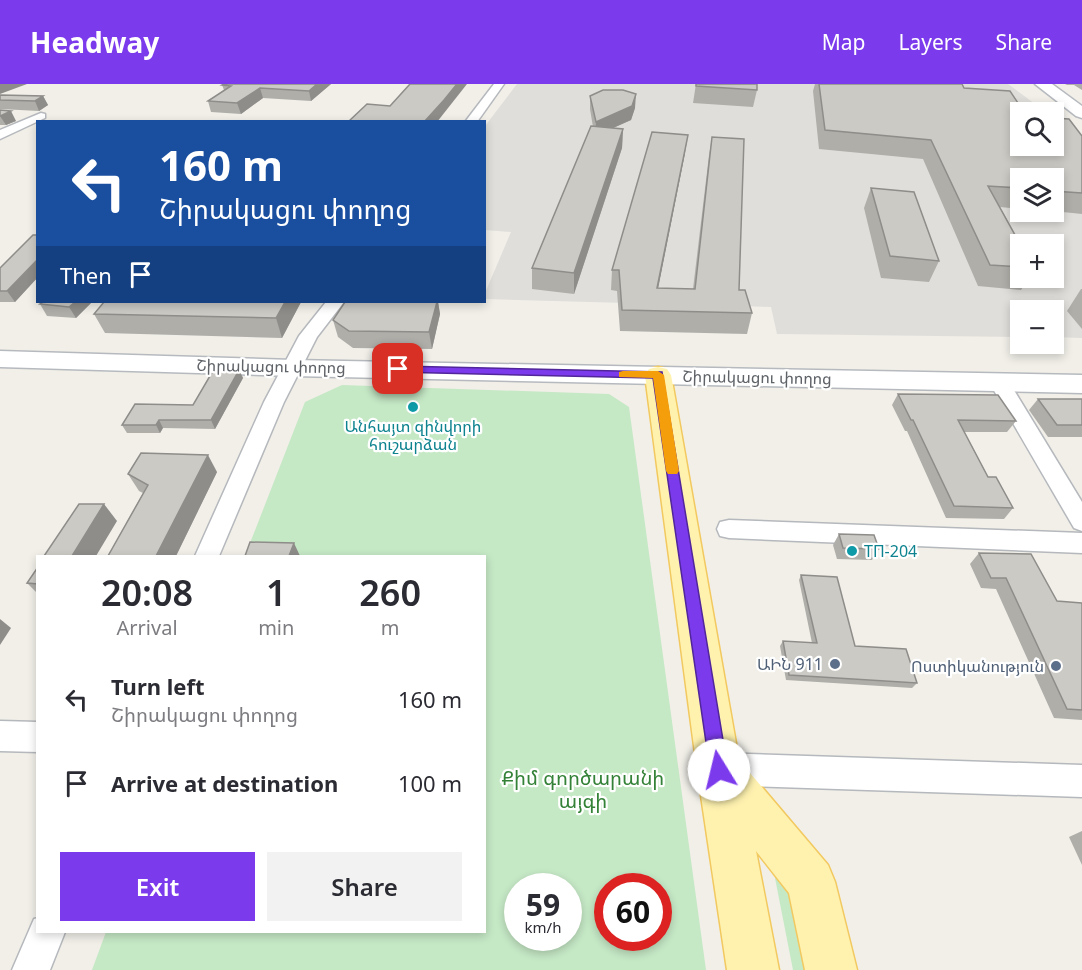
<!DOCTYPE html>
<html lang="en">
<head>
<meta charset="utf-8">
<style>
  :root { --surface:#fff; --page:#f2f2f3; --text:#2b2b33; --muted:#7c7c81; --accent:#7c3aed }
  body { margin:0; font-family:"Noto Sans","Noto Sans Armenian",sans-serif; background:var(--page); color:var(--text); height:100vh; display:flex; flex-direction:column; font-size:22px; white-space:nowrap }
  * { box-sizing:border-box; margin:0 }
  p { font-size:20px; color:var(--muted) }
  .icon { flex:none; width:33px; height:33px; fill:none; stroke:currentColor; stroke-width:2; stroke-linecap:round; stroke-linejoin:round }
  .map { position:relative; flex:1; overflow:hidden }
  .panel { position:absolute; left:36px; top:471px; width:450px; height:378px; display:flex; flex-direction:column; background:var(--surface); border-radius:0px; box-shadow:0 3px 9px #0003 }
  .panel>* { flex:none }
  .banner { position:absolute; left:36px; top:36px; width:450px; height:183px; border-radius:0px; box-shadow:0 3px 9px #0003; background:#1a4fa0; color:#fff; overflow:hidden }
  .fabs { position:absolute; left:1010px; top:18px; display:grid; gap:12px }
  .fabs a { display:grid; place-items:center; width:54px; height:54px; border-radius:0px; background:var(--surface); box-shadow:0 3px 9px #0003; font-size:30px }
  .speed { position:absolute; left:504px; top:789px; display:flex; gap:12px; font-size:30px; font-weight:700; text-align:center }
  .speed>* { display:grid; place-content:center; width:78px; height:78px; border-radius:50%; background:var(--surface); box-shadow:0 3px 9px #0003; line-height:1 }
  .speed small { font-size:15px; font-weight:400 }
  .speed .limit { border:9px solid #d22; background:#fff; color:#111 }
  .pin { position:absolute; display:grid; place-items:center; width:51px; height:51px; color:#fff; margin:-26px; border-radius:12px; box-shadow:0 3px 9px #0006 }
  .me { position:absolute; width:66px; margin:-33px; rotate:351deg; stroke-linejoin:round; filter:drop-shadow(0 0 4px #0008) }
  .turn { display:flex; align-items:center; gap:21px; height:126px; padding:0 24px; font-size:27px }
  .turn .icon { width:78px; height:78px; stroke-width:2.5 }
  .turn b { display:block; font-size:42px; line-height:51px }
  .then { display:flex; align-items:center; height:57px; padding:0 24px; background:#0003; gap:12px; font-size:22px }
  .eta { display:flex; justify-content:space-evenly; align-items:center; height:102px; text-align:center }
  .eta b { font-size:36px; font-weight:600; line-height:42px }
  .action { display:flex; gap:12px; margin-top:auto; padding:12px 24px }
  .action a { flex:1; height:69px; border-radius:0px; background:var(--accent); color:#fff; font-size:24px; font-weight:600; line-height:69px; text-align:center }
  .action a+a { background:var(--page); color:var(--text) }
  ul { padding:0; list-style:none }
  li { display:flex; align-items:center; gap:18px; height:84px; padding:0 24px }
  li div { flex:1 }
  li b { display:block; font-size:22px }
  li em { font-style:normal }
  header { display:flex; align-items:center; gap:36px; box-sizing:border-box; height:84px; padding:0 30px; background:var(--accent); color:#fff }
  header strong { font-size:28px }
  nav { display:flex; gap:33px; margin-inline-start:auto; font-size:21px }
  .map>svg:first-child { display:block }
</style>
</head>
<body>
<header>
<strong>Headway</strong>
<nav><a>Map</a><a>Layers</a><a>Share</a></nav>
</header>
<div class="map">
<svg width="1082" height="886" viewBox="0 0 1082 886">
  <rect width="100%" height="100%" fill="#f1efe8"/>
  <!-- industrial -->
  <path fill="#e0deda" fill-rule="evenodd" d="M517 0H1008L1046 28H1020V62H1053V34L1082 56V254L1053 253V226H1020V253L777 250 771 223 485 215V209L511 148 485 146V42ZM1020 94H1053V128H1020ZM1020 160H1053V194H1020Z"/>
  <!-- green -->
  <g fill="#c5e8c5" fill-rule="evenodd">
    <path d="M342 301 609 310 629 323 706 886H92L106 848H484V472H245L305 318ZM518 802H568V854H518ZM608 802H658V854H608Z"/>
    <path d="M777 791 786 792 809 886H793L775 794Z"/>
  </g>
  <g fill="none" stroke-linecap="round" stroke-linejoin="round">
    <!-- street casing -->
    <g stroke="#b5b8bc" stroke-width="3">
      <g id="street">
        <path d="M494 0H504L477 38H465Z"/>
        <path d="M41 29 45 30V34L0 55V46Z"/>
        <path d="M326 218H344L317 253 284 318 219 472H195L264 318 299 252Z"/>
        <path d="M999 292 1006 294 1009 298 1082 418V447L1074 444 989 298 992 294Z"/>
        <path d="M729 436 1082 449V469L729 454 720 452 717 445 720 438Z"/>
        <path d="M0 637 38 638V668L0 667Z"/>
        <path d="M719 669 1082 681V713L719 701 708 696 703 685 708 674Z"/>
        <path d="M38 834V848H65L50 886H12L34 835Z"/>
      </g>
    </g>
    <!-- secondary casing -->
    <g stroke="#b6babf" stroke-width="3">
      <g id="secondary">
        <path d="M1035 0H1052L1082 22V34L1076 32Z"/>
        <path d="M0 267 293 276 1082 291V309L293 292 0 283Z"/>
      </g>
    </g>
    <!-- primary casing -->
    <g stroke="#f2c960" stroke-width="3">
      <path id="primary" d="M658 283 667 285 671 291 739 676 828 781 835 798 857 886H805L789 809 756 767 779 886H727L697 685 645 291 649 285Z"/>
    </g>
    <!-- street -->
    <use href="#street" fill="#fff" fill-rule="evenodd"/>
    <!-- secondary -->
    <use href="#secondary" fill="#fff" fill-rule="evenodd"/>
    <!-- primary -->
    <use href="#primary" fill="#fff2af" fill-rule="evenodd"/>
  </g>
  <!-- wall -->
  <g fill="#afaea9">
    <path d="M224 0H331L311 17 263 14 241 30 211 28 208 17 224 6 222 1Z"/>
    <path d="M696 0 757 6 753 23 693 19Z"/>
    <path d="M815 0H962L964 4 1020 62 1082 52V130L1053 127V94H1020V125L1000 123 1020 183V194H1029L1021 206 978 202 923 75 819 65 813 7Z"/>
    <path d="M1065 0H1082V6L1074 1H1067Z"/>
    <path d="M0 11 43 12 48 21 39 27 0 25Z"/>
    <path d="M590 12 635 24 631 36 613 44 623 45 622 64 574 210 532 205V184L593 43 590 25Z"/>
    <path d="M0 26 16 37 6 41H0Z"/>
    <path d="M712 53 739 206 752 229 747 250 620 247 617 207 611 206 612 186 685 69 658 204 693 205 709 71Z"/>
    <path d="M871 104 939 177 929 198 881 194 864 124Z"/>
    <path d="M38 151V193L15 218H0V184Z"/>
    <path d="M1081 205H1082V245L1067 227Z"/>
    <path d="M92 218 76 234 47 232 40 220Z"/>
    <path d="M301 218 282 254 105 249 94 230Z"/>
    <path d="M345 218H438L440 230 432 265 353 264 338 253 333 236Z"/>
    <path d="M239 286 243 294 215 345 163 344 160 349H127L122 341 193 321Z"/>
    <path d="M898 310 1016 337 1007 348H964L988 393 1013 424 1004 435 946 434 907 347H905L892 321Z"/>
    <path d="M1038 315H1082V353H1048L1029 326Z"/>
    <path d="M217 388 176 472H108L143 409 139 407 128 390Z"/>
    <path d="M839 450 879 465 872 476 837 475 833 461Z"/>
    <path d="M979 469 1057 517 1082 519V636L1054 634 996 505 981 504 970 480Z"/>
    <path d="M38 483V510L27 499Z"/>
    <path d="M801 491 855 562 917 599 912 604 786 596 780 562 783 557 812 559 799 496Z"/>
    <path d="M1082 747V781L1069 753Z"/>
  </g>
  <!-- shaded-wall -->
  <g fill="#8f8d8a">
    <path d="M0 0H27L0 10Z"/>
    <path d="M317 0H331L311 17 309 7Z"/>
    <path d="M457 0H467L437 38H424Z"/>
    <path d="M260 4 263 14 241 30 237 19Z"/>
    <path d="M636 10 635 24 631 36 595 52 596 38Z"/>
    <path d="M43 12 48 21 39 27 35 17Z"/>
    <path d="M11 27 16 37 6 41 0 32Z"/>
    <path d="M623 45 622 64 574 210V189Z"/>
    <path d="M688 51 685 69 654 225 657 204Z"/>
    <path d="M38 175V193L15 218 7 207Z"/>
    <path d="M75 218H92L76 234 69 223Z"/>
    <path d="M285 218H301L282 254 276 234Z"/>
    <path d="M437 218H438L440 230 432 265 429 248Z"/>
    <path d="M239 286 243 294 215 345 211 336Z"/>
    <path d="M159 336 163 344 160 349 156 341Z"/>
    <path d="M208 371 217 388 176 472H156Z"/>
    <path d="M104 420 117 437 96 472H72Z"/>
    <path d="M294 459 300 472H289Z"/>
    <path d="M0 535 11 544 0 561Z"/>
  </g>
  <!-- building -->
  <g fill="#cccac5" stroke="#8f8d8a" stroke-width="1.5">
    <path d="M224 0H317L309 7 260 4 237 19 208 17 231 2 222 1Z"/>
    <path d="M410 0H457L444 16 424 38H348L367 20 390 22Z"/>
    <path d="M696 0H757V6L696 2Z"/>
    <path d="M819 0H962L964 4 1010 7 1024 28H1020V62H1053V34L1069 35 1082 52V109L1053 107V94H1020V104L988 102 1020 160V183L990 181 931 56 825 46Z"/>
    <path d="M603 6H623L636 10 632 22 596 38 590 12Z"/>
    <path d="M0 11 43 12 35 17 0 16Z"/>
    <path d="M0 26 11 27 0 32Z"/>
    <path d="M591 42 623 45 574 189 532 184Z"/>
    <path d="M652 48 688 51 657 204 695 205 712 53 744 55 739 206H745L752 229 622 226 619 186H612Z"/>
    <path d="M871 104 914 108 939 177 890 172Z"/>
    <path d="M33 151H38V175L7 207H0V184Z"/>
    <path d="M43 218H75L69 223 40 220Z"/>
    <path d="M104 218H285L276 234 94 230Z"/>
    <path d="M345 218H437L429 248 349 247 333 236Z"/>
    <path d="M214 285 239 286 211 336H159L156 341H122L135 320 193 321Z"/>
    <path d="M898 310 998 311 1016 337 958 336 988 393H996L1013 424 954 422 913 336H911Z"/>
    <path d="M1038 315H1082V341H1057Z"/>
    <path d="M141 369 208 371 156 472H108L148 401 128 390Z"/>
    <path d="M79 420H104L72 472H44Z"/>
    <path d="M839 450 874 451 879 465 843 464Z"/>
    <path d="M250 458 294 459 289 472H245Z"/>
    <path d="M979 469 1031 470 1057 517 1082 519V626L1067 625 1006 494H991Z"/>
    <path d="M38 483V500L27 499Z"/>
    <path d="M801 491 837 493 855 562 906 565 917 599 789 591 783 557 817 559Z"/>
  </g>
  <!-- route -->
  <path fill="#7c3aed" stroke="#51269a" stroke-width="1.5" d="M398 282 662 288 728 686 725 692 719 694 713 692 710 686 653 294 394 288 392 285Z"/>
  <!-- slow -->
  <path fill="#f59e0b" d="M623 287H658L664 291 679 387 677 390H668L666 387 653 294 619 293V288Z"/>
  <!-- markers -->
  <g fill="#0f9aa8" stroke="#fff" stroke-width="2">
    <circle cx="413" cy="323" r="6"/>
    <circle cx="852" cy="467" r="6"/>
  </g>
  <g fill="#5c6f8a" stroke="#fff" stroke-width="2">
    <circle cx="835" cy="580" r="6"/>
    <circle cx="1056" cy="582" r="6"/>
  </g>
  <g text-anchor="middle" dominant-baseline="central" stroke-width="4.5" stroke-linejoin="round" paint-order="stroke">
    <!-- street labels -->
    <g font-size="16" fill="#5f6368" stroke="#fff">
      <text transform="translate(271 282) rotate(1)">Շիրակացու փողոց</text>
      <text transform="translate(757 293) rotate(1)">Շիրակացու փողոց</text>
    </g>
    <!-- culture labels -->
    <g font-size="16" fill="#0d838f" stroke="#fff">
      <text x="413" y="342">Անհայտ զինվորի<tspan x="413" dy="18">հուշարձան</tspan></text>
      <text x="864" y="467" text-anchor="start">ТП-204</text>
    </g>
    <!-- service labels -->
    <g font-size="16" fill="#4e5e75" stroke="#fff" text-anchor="end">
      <text x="823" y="580">ԱԻՆ 911</text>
      <text x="1044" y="582">Ոստիկանություն</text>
    </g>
    <!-- near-park labels -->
    <g font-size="20" fill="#348238" stroke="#fff">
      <text x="583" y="693">Քիմ գործարանի<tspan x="583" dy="23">այգի</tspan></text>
    </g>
  </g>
</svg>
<div class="fabs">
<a><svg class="icon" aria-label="search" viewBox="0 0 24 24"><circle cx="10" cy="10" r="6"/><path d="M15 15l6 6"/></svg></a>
<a><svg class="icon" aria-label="layers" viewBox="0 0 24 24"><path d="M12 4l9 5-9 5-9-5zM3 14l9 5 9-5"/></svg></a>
<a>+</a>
<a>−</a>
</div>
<div class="speed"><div>59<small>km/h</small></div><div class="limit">60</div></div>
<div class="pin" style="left:398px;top:285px;background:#d93025"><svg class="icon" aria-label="arrive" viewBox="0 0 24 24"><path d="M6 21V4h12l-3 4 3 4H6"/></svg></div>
<svg class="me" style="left:719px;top:686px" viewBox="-20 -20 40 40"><circle r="19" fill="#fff"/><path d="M0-13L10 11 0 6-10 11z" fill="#7c3aed"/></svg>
<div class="banner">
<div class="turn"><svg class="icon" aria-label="left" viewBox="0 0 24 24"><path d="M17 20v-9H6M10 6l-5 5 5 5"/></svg><div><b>160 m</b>Շիրակացու փողոց</div></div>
<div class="then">Then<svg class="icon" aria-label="arrive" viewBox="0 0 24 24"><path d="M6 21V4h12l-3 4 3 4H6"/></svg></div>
</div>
<section class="panel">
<div class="eta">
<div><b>20:08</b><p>Arrival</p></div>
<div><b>1</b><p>min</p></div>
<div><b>260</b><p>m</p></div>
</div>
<ul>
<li><svg class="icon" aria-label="left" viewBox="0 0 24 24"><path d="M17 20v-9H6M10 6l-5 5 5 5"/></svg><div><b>Turn left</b><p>Շիրակացու փողոց</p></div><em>160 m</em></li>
<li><svg class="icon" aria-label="arrive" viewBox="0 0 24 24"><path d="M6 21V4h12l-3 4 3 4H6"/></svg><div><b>Arrive at destination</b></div><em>100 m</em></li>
</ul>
<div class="action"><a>Exit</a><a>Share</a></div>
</section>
</div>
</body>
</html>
